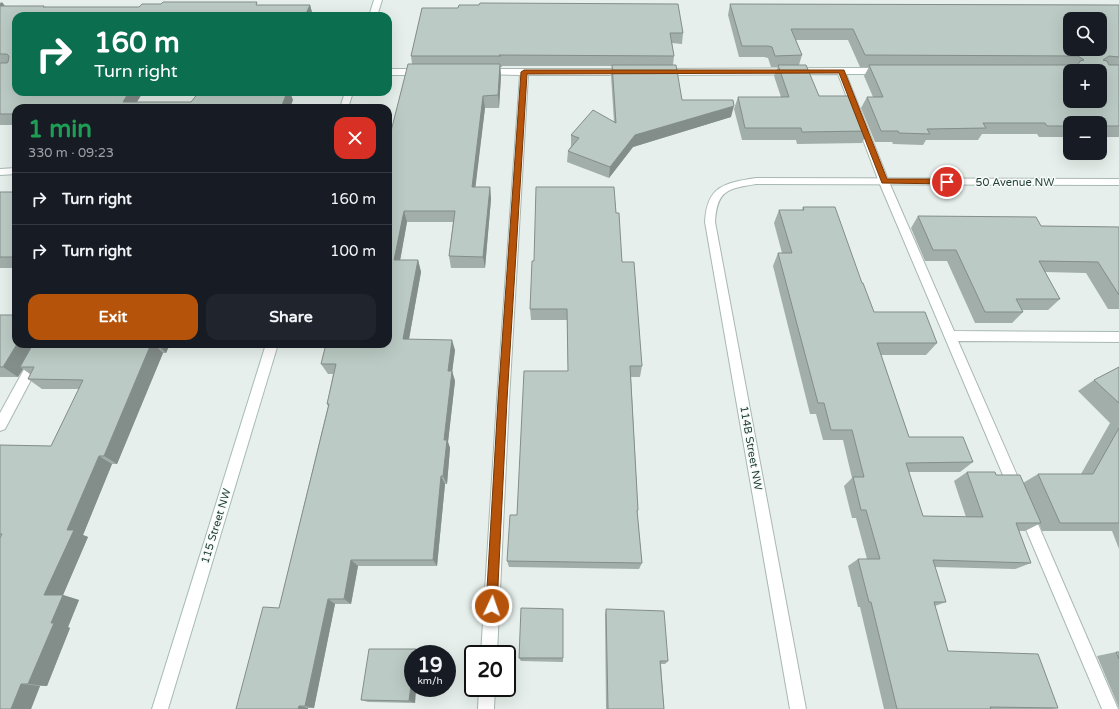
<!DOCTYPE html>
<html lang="en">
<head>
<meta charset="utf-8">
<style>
  :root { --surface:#171b24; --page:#20242c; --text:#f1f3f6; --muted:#9ea1a6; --line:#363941; --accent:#b45309 }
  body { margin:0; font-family:"Varela Round",sans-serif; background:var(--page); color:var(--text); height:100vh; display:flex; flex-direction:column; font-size:15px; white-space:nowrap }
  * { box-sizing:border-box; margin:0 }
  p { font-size:13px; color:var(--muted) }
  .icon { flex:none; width:22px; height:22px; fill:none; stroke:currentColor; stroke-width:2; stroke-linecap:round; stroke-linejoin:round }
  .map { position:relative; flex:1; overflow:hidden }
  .drawer { position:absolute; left:12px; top:104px; width:380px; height:244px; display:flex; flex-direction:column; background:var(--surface); border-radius:12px; box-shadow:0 4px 16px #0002 }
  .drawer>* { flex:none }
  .banner { position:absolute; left:12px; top:12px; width:380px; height:84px; border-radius:12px; box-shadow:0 4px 16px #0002; background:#0b6e4f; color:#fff; overflow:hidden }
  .buttons { position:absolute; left:1063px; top:12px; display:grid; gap:8px }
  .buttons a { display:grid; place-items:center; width:44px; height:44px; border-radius:8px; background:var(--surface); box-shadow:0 4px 16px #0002; font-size:20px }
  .speed { position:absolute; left:404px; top:645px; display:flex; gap:8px; font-size:20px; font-weight:700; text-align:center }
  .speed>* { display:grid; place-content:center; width:52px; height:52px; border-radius:50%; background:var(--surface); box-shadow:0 4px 16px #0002; line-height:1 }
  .speed small { font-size:10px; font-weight:400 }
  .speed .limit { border:2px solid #111; border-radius:6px; background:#fff; color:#111 }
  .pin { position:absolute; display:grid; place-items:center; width:34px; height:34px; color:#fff; margin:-17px; border:2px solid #fff; border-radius:50%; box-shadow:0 1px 4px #0007 }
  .me { position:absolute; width:44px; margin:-22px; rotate:3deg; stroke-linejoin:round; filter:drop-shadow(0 0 3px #0008) }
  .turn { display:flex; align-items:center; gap:14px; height:84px; padding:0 16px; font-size:18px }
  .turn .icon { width:52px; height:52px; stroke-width:2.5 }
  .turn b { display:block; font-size:28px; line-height:34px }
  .round { display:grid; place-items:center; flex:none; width:42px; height:42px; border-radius:12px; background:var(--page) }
  .headline { display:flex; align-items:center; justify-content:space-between; height:68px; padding:0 16px }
  h1 { font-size:24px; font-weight:700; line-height:30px; color:#1e9e55 }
  .cta { display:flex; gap:8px; margin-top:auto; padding:8px 16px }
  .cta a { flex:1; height:46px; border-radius:12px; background:var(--accent); color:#fff; font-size:16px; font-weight:700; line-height:46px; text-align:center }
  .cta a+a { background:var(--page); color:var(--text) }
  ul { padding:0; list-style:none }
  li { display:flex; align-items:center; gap:12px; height:52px; padding:0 16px; border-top:1px solid var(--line) }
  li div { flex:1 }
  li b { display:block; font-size:15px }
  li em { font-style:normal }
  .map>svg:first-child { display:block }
</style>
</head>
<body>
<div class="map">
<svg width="1119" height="709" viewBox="0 0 1119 709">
  <rect width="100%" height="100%" fill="#e6efeb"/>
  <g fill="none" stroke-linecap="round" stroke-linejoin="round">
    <!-- lane casing -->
    <g stroke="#a8b8b2" stroke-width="2">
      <g id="lane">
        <path d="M841 68H883L887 71 883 74H846L889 182 954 331 1119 332V342L958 341 1023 489 1021 494 1016 496 1011 494 879 182 838 74 661 75 657 72 661 69Z"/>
        <path d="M388 69H423L427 72 423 75H388Z"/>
        <path d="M485 69H627L631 72 627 75H528L509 400 497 654H481L497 400 520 75 482 74 481 72Z"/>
        <path d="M38 344H50L5 429 0 431V413Z"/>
        <path d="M1026 506 1031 508 1118 709H1102L1019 513 1021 508Z"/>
        <path d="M479 688H495L494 709H478Z"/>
      </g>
    </g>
    <!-- street casing -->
    <g stroke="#a8b8b2" stroke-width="2">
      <g id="street">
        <path d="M16 168V174L0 175V169Z"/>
        <path d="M756 178 1119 179V185L756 184C727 189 717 190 715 222L806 709H790L705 222C707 186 724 183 756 178Z"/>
      </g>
    </g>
    <!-- secondary casing -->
    <g stroke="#a4bbb3" stroke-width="2">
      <g id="secondary">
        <path d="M374 0H382L377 16H369Z"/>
        <path d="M345 92H353L348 108H340Z"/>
        <path d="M266 344H278L168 709H152Z"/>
      </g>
    </g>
    <!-- lane -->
    <use href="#lane" fill="#fff" fill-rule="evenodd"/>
    <!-- street -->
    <use href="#street" fill="#fff" fill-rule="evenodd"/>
    <!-- secondary -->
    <use href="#secondary" fill="#fff" fill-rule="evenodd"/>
  </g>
  <!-- wall -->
  <g fill="#a1aea9">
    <path d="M0 2 4 6H44L45 7H139L310 5 313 16H16L143 92 137 102H191L293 100 16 108V125H0Z"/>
    <path d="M730 4 1119 5V137H1100V123H1070V137H1039L1037 134H982L978 140H926L923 145 893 144 892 142H875L861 108 867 97H873L864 76 869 67H860L848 40H796L802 55 799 65 819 96 868 131 862 143 797 144 796 140H742L734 109 738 97H781L774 76 778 67H771L768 58 764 57H739L728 15Z"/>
    <path d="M422 8 683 33 682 44 672 43 674 56 673 65 682 100 731 117 633 147 609 178 567 162 568 151 571 146V135L614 122 611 76 612 66H502V67H500L501 76 499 108H485L475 187H490L491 199 485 268H451L449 256 453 222H407L400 260H418L421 272 409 339 455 350 452 371 455 381 448 442 450 448 447 484H445L437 566H358L351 604H335L314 708H308V709H236L279 608 328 406 327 404 333 374H328L321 364 388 344 412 64 411 56Z"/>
    <rect x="0" y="192" width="16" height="76"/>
    <path d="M803 207 862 283 874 312 937 343 926 355H881L909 437 973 462 960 472H909L923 516 966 517 954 481 967 472 996 475 1023 483 1038 474H1081L1110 423 1078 391 1094 380 1119 367V549L1112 531H1042L1039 524 1025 531H1019L1031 563 1015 569 935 567 946 602 935 606 948 651 1058 708 1052 709H884L860 607H858L848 566 858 559H867L856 518H852L844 486 852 478 843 440H823L816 414H810L773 266 778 253H782L774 223 779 210H802Z"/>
    <path d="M616 213 622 262 642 366 640 377H631L638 510 637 513 642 563 639 569 509 567 507 561 517 515 568 371 567 320H531L530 309 534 261Z"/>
    <path d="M918 216 1041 226 1119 227V309H1108L1086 273 1045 272 1060 299 1048 310H1021L1023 312 1012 323H975L947 261H925L911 228Z"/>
    <path d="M0 315 16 344H170L166 353H163L117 464H112L83 535 88 537 63 595 79 600 68 627 70 628 47 686H40L31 709H0V445L51 446 79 389H42L28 379 30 374 23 369 18 377H0Z"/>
    <path d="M563 609V662L521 661 519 658Z"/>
    <path d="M606 609 668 661 665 664H661L664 709H606L605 614Z"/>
    <path d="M416 649 421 652 420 654H413V688H416L415 703 368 702 361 700Z"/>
    <path d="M1116 652H1119V708L1097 656Z"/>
  </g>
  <!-- shaded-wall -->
  <g fill="#838d89">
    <path d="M2 2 10 13 0 8V4Z"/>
    <path d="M310 5 313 16H305Z"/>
    <path d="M500 64 501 76 499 108 498 95Z"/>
    <path d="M129 92H143L133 108 123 102Z"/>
    <path d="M287 92H290L293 100 290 108H281Z"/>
    <path d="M483 96 485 108 474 199 472 187Z"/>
    <path d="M734 106 731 117 633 147 609 178 610 167 635 135Z"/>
    <path d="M490 187 491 199 485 268 483 257Z"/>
    <path d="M404 211 407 222 398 272 394 260Z"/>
    <path d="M418 260 421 272 407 350 403 339Z"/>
    <path d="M452 340 455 350 451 381 448 371Z"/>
    <path d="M17 344H36L20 367 23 369 18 377 3 367Z"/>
    <path d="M151 344H154L163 353 117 464 104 456Z"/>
    <path d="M157 344H170L166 353Z"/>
    <path d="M452 371 455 381 448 442 450 448 447 484 443 476 444 440Z"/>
    <path d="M99 456 112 464 83 535 88 537 63 595 79 600 68 627 70 628 47 686 28 684 51 623 44 595 67 530Z"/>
    <path d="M441 476 445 484 437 566 433 560Z"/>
    <path d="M351 560 358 566 351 604 344 599Z"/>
    <path d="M328 599 335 604 314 708 305 706Z"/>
    <path d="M416 649 421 652 420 654H415Z"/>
    <path d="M413 670V688H416L415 703 409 701Z"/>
    <path d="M21 684 40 686 31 709H11Z"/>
    <path d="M299 706 308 708V709H298Z"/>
  </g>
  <!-- building -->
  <g fill="#bbcac4" stroke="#838d89" fill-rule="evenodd">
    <path d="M163 2H257L256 5H310L305 16H16V92H129L123 102H191L199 92H287L281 108H16V114H0V63H7L8 62 9 56 7 54H0V6H44L43 7H139L142 4H161Z"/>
    <path d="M480 3 678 4 683 33H670L674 56 499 55 501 56H411L422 8H458L459 5H479Z"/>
    <path d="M730 4 1119 5V57L1109 56 1103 60 1107 61 1109 65H1119V126H1100V123H1070V126H1047L1045 123H983L986 128 927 129 930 134 899 133 898 131H881L867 97H883L869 65H1078L1080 61 1084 60 1078 56 865 55 853 29H791L802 55 775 56 772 47 768 46H742ZM1070 19H1100V49H1070ZM1070 71H1100V101H1070Z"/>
    <path d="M408 64H500L498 95 483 96 472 187H490L483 257 449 256 455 211H404L394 260H418L403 339 452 340 448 371H452L444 440H447L443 476H441L433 560H351L344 599H328L305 706H299L298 709H236L263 607 279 608 329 404H327L336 364H321L326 344H388V143Z"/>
    <path d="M612 65H676L682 100H733L734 106 635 135 610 167 568 151 579 138 571 135 593 110 616 123Z"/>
    <path d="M778 65H806L819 96H854L868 131 802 132 801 128H745L738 97H789Z"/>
    <path d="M536 187H614L616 213H619L622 262H634L642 366H630L638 510H637L642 563 507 561 510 515H517L524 371H568L567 309H530L532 261H534Z"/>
    <rect x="0" y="192" width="16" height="65"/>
    <path d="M803 207H835L862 283H863L874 312H925L937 343H877L909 437H963L973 462 906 463 923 516 983 517 967 472H995L996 475H1020L1041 523H1016L1031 563 933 560 946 602H934L948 651 1038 654 1058 708 990 707 991 709H897L871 602H869L858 559H880L866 510H861L853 477H864L852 430H831L824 403H818L778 253H792L779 210H804Z"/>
    <path d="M918 216 1036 217 1041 226 1119 227V295L1098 262 1039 261 1060 299H1016L1023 312H985L956 250H933Z"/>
    <path d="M0 315H16V344H17L3 367H0Z"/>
    <path d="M33 344H151L104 456H99L67 530H74L44 595H63L51 623H54L28 684H21L11 709H0V538L2 534H0V445L51 446 83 380 28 379 34 367H20Z"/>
    <path d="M1119 367V403L1094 380Z"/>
    <path d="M1119 428V523H1060L1038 474H1093Z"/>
    <path d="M521 608 563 609V658H519Z"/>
    <path d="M606 609 664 611 668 661H660L664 709H608Z"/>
    <path d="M369 649H416L415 654H413V670L409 701 361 700Z"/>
    <path d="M1116 652H1119V659Z"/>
  </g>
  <!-- route -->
  <path fill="#b45309" stroke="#753606" d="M844 70 887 179H947L951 182 950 184 882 183 839 73 527 74 507 400 497 606 496 610 492 612 488 610 486 606 498 400 521 72 524 70Z"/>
  <g text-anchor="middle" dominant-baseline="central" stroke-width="3" stroke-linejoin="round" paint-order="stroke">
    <!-- street labels -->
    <g font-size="11" fill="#24423a" stroke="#f7fbf9">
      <text x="1015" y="182">50 Avenue NW</text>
      <text transform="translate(751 448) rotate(80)">114B Street NW</text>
      <text transform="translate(216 526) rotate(-73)">115 Street NW</text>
    </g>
  </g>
</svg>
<div class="buttons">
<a><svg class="icon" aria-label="search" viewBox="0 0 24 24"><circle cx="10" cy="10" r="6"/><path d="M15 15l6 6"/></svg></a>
<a>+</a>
<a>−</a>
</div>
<div class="speed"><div>19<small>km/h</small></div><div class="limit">20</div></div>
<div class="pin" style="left:947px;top:182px;background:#d93025"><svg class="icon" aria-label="arrive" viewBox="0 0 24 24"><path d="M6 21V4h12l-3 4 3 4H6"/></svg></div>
<svg class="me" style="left:492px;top:606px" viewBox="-20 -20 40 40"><circle r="17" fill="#b45309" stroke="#fff" stroke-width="3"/><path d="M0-11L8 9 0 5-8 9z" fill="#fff"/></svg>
<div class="banner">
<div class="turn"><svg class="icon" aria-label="right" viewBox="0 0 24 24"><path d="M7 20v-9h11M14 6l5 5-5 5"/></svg><div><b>160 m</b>Turn right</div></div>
</div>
<section class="drawer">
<div class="headline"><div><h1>1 min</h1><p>330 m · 09:23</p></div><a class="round" style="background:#d93025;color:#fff"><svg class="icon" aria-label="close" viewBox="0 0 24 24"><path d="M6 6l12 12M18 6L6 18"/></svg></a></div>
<ul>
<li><svg class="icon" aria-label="right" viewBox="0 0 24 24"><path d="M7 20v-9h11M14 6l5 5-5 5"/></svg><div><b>Turn right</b></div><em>160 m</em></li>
<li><svg class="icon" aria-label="right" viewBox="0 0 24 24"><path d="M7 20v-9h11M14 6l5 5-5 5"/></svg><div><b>Turn right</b></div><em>100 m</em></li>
</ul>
<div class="cta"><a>Exit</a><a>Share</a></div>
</section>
</div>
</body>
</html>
